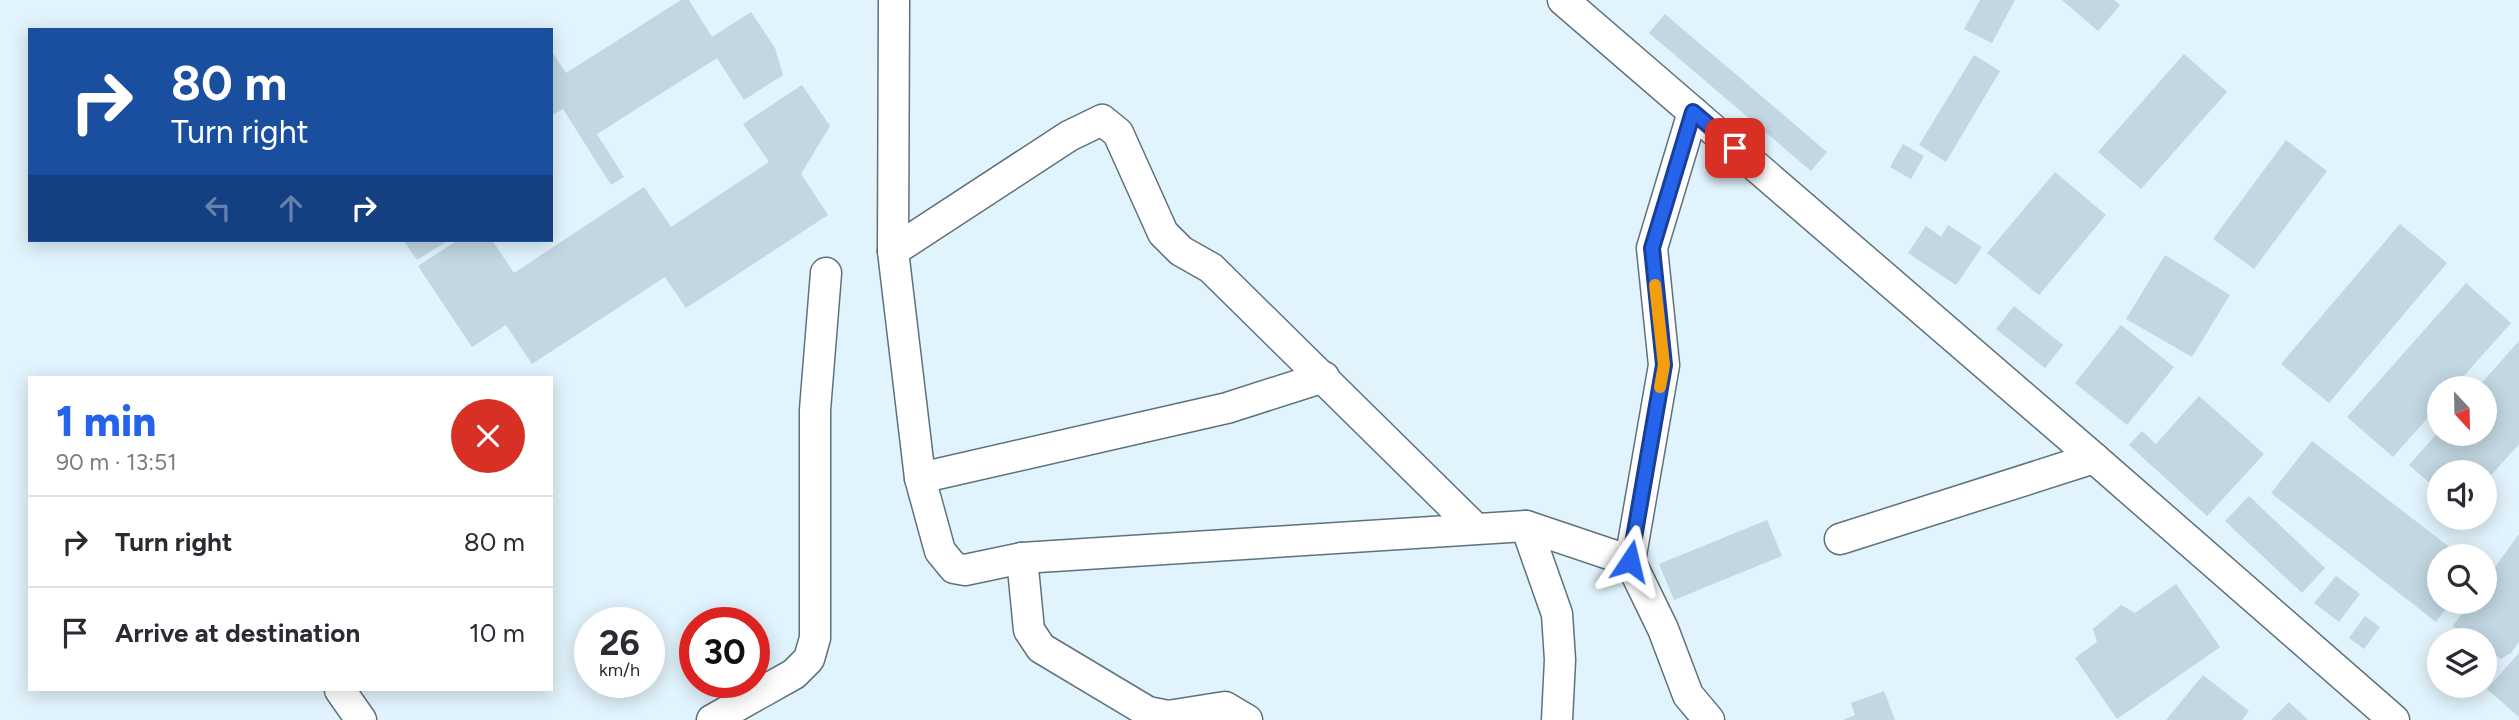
<!DOCTYPE html>
<html lang="en">
<head>
<meta charset="utf-8">
<style>
  :root { --surface:#fff; --page:#f2f2f3; --text:#2b2b33; --muted:#7c7c81; --line:#e1e1e2; --accent:#2563eb }
  body { margin:0; font-family:Figtree,sans-serif; background:var(--page); color:var(--text); height:100vh; display:flex; flex-direction:column; font-size:26px; white-space:nowrap }
  * { box-sizing:border-box; margin:0 }
  p { font-size:23px; color:var(--muted) }
  .icon { flex:none; width:38px; height:38px; fill:none; stroke:currentColor; stroke-width:2; stroke-linecap:round; stroke-linejoin:round }
  .map { position:relative; flex:1; overflow:hidden }
  .drawer { position:absolute; left:28px; top:376px; width:525px; height:315px; display:flex; flex-direction:column; background:var(--surface); border-radius:0px; box-shadow:0 4px 18px #0003 }
  .drawer>* { flex:none }
  .hud { position:absolute; left:28px; top:28px; width:525px; height:214px; border-radius:0px; box-shadow:0 4px 18px #0003; background:#1a4fa0; color:#fff; overflow:hidden }
  .needle { width:46px; rotate:158deg }
  .tools { position:absolute; left:2427px; top:376px; display:grid; gap:14px }
  .tools a { display:grid; place-items:center; width:70px; height:70px; border-radius:50%; background:var(--surface); box-shadow:0 4px 18px #0003; font-size:35px }
  .speed { position:absolute; left:574px; top:607px; display:flex; gap:14px; font-size:35px; font-weight:700; text-align:center }
  .speed>* { display:grid; place-content:center; width:91px; height:91px; border-radius:50%; background:var(--surface); box-shadow:0 4px 18px #0003; line-height:1 }
  .speed small { font-size:18px; font-weight:400 }
  .speed .limit { border:10px solid #d22; background:#fff; color:#111 }
  .pin { position:absolute; display:grid; place-items:center; width:60px; height:60px; color:#fff; margin:-30px; border-radius:14px; box-shadow:0 4px 10px #0006 }
  .me { position:absolute; width:77px; margin:-38px; rotate:10deg; stroke-linejoin:round; filter:drop-shadow(0 0 5px #0008) }
  .turn { display:flex; align-items:center; gap:24px; height:147px; padding:0 28px; font-size:32px }
  .turn .icon { width:91px; height:91px; stroke-width:2.5 }
  .turn b { display:block; font-size:49px; line-height:60px }
  .lanes { display:flex; align-items:center; height:66px; padding:0 28px; background:#0003; justify-content:center; gap:35px; direction:ltr }
  .lanes .off { opacity:.35 }
  .round { display:grid; place-items:center; flex:none; width:74px; height:74px; border-radius:37px; background:var(--page) }
  .summary { display:flex; align-items:center; justify-content:space-between; height:119px; padding:0 28px }
  h1 { font-size:42px; font-weight:800; line-height:52px; color:var(--accent) }
  ul { padding:0; list-style:none }
  li { display:flex; align-items:center; gap:21px; height:91px; padding:0 28px; border-top:2px solid var(--line) }
  li div { flex:1 }
  li b { display:block; font-size:26px }
  li em { font-style:normal }
  .map>svg:first-child { display:block }
</style>
</head>
<body>
<div class="map">
<svg width="2519" height="720" viewBox="0 0 2519 720">
  <rect width="100%" height="100%" fill="#e1f3fc"/>
  <!-- building -->
  <g fill="#c2d7e2">
    <path d="M681 0H689L712 37 751 12 775 48 783 75 744 100 717 58 597 134 624 177 611 185 563 109 551 116V50L566 73Z"/>
    <path d="M1980 0H2015L1992 43 1964 29Z"/>
    <path d="M2062 0H2114L2120 5 2098 31Z"/>
    <path d="M1665 14 1827 152 1811 171 1649 33Z"/>
    <path d="M2184 54 2227 92 2141 189 2098 152Z"/>
    <path d="M1974 55 2000 71 1946 162 1919 145Z"/>
    <path d="M802 85 830 126 801 174 828 215 686 308 665 277 532 364 506 325 472 347 418 266 458 240H492L514 273 644 187 671 227 769 162 743 124Z"/>
    <path d="M2286 140 2327 171 2254 269 2213 239Z"/>
    <path d="M1903 144 1924 156 1911 179 1890 167Z"/>
    <path d="M2055 172 2106 215 2039 295 1987 253Z"/>
    <path d="M2400 224 2447 263 2329 403 2281 364Z"/>
    <path d="M1948 225 1982 247 1956 285 1908 253 1926 226 1941 237Z"/>
    <path d="M403 240H449L417 260Z"/>
    <path d="M2165 255 2230 295 2192 357 2126 319Z"/>
    <path d="M2466 283 2511 323 2453 388H2440V404L2393 457 2347 417Z"/>
    <path d="M2014 306 2063 345 2045 368 1996 329Z"/>
    <path d="M2121 325 2174 367 2127 425 2075 383Z"/>
    <path d="M2519 341V444L2485 482V472H2440V492L2409 465 2440 430V434H2485V388H2477Z"/>
    <path d="M2199 396 2264 454 2207 516 2129 445 2142 431 2156 444Z"/>
    <path d="M2312 441 2461 556H2440V602H2451L2436 622 2271 493Z"/>
    <path d="M2249 496 2325 568 2302 593 2225 521Z"/>
    <path d="M1767 520 1782 556 1674 600 1659 564Z"/>
    <path d="M2519 534V642L2511 653 2501 659 2485 648V640H2474L2453 626 2470 602H2485V581Z"/>
    <path d="M2336 576 2360 594 2339 622 2314 603Z"/>
    <path d="M2176 584 2220 647 2117 719 2075 658 2097 642 2093 629 2121 605 2135 613Z"/>
    <path d="M2365 616 2380 627 2364 649 2349 638Z"/>
    <path d="M2519 653V717L2487 689Z"/>
    <path d="M2203 675 2249 711 2242 720H2166Z"/>
    <path d="M1884 691 1895 720H1843L1855 715 1851 703Z"/>
    <path d="M2289 702 2308 720H2271Z"/>
  </g>
  <g fill="none" stroke-linecap="round" stroke-linejoin="round">
    <!-- street casing -->
    <g stroke="#5e727c" stroke-width="33">
      <g id="street">
        <path d="M894 0 893 251 920 478 940 551 954 568 965 570 1022 558 1526 526 1630 561"/>
        <path d="M1563 0 2094 458 2394 720"/>
        <path d="M1693 112 1652 248 1664 365 1630 561 1663 629 1688 695 1709 720"/>
        <path d="M893 251 1069 136 1102 120 1118 133 1163 233 1181 251 1211 268 1475 528"/>
        <path d="M920 478 1227 408 1324 377"/>
        <path d="M1526 526 1557 614 1560 660 1557 720"/>
        <path d="M1840 539 2094 458"/>
        <path d="M1022 558 1029 630 1041 648 1148 712 1168 716 1225 707 1247 720"/>
        <path d="M340 690 361 720"/>
        <path d="M712 720 794 674 809 659 815 638V410L826 273"/>
      </g>
    </g>
    <!-- street -->
    <use href="#street" stroke="#fff" stroke-width="30"/>
  </g>
  <g fill="none" stroke-linecap="round" stroke-linejoin="round">
    <!-- route casing -->
    <g stroke="#184099" stroke-width="18">
      <path id="route" d="M1630 561 1664 365 1652 248 1693 112 1735 148"/>
    </g>
    <!-- route -->
    <use href="#route" stroke="#2563eb" stroke-width="12"/>
    <!-- slow -->
    <path stroke="#f59e0b" stroke-width="12" d="M1655 285 1664 365 1660 387"/>
  </g>
</svg>
<div class="tools">
<a><svg class="needle" viewBox="-14 -14 28 28"><path d="M0-13l5 13h-10z" fill="#e53935"/><path d="M0 13l5-13h-10z" fill="#7c7c81"/></svg></a>
<a><svg class="icon" aria-label="sound" viewBox="0 0 24 24"><path d="M4 9h4l5-4v14l-5-4H4zM17 9q2 3 0 6"/></svg></a>
<a><svg class="icon" aria-label="search" viewBox="0 0 24 24"><circle cx="10" cy="10" r="6"/><path d="M15 15l6 6"/></svg></a>
<a><svg class="icon" aria-label="layers" viewBox="0 0 24 24"><path d="M12 4l9 5-9 5-9-5zM3 14l9 5 9-5"/></svg></a>
</div>
<div class="speed"><div>26<small>km/h</small></div><div class="limit">30</div></div>
<div class="pin" style="left:1735px;top:148px;background:#d93025"><svg class="icon" aria-label="arrive" viewBox="0 0 24 24"><path d="M6 21V4h12l-3 4 3 4H6"/></svg></div>
<svg class="me" style="left:1630px;top:561px" viewBox="-20 -20 40 40"><path d="M0-17L14 15 0 8-14 15z" fill="#2563eb" stroke="#fff" stroke-width="4"/></svg>
<div class="hud">
<div class="turn"><svg class="icon" aria-label="right" viewBox="0 0 24 24"><path d="M7 20v-9h11M14 6l5 5-5 5"/></svg><div><b>80 m</b>Turn right</div></div>
<div class="lanes"><svg class="icon off" aria-label="left" viewBox="0 0 24 24"><path d="M17 20v-9H6M10 6l-5 5 5 5"/></svg><svg class="icon off" aria-label="ahead" viewBox="0 0 24 24"><path d="M12 20V5M6 11l6-6 6 6"/></svg><svg class="icon" aria-label="right" viewBox="0 0 24 24"><path d="M7 20v-9h11M14 6l5 5-5 5"/></svg></div>
</div>
<section class="drawer">
<div class="summary"><div><h1>1 min</h1><p>90 m · 13:51</p></div><a class="round" style="background:#d93025;color:#fff"><svg class="icon" aria-label="close" viewBox="0 0 24 24"><path d="M6 6l12 12M18 6L6 18"/></svg></a></div>
<ul>
<li><svg class="icon" aria-label="right" viewBox="0 0 24 24"><path d="M7 20v-9h11M14 6l5 5-5 5"/></svg><div><b>Turn right</b></div><em>80 m</em></li>
<li><svg class="icon" aria-label="arrive" viewBox="0 0 24 24"><path d="M6 21V4h12l-3 4 3 4H6"/></svg><div><b>Arrive at destination</b></div><em>10 m</em></li>
</ul>
</section>
</div>
</body>
</html>
